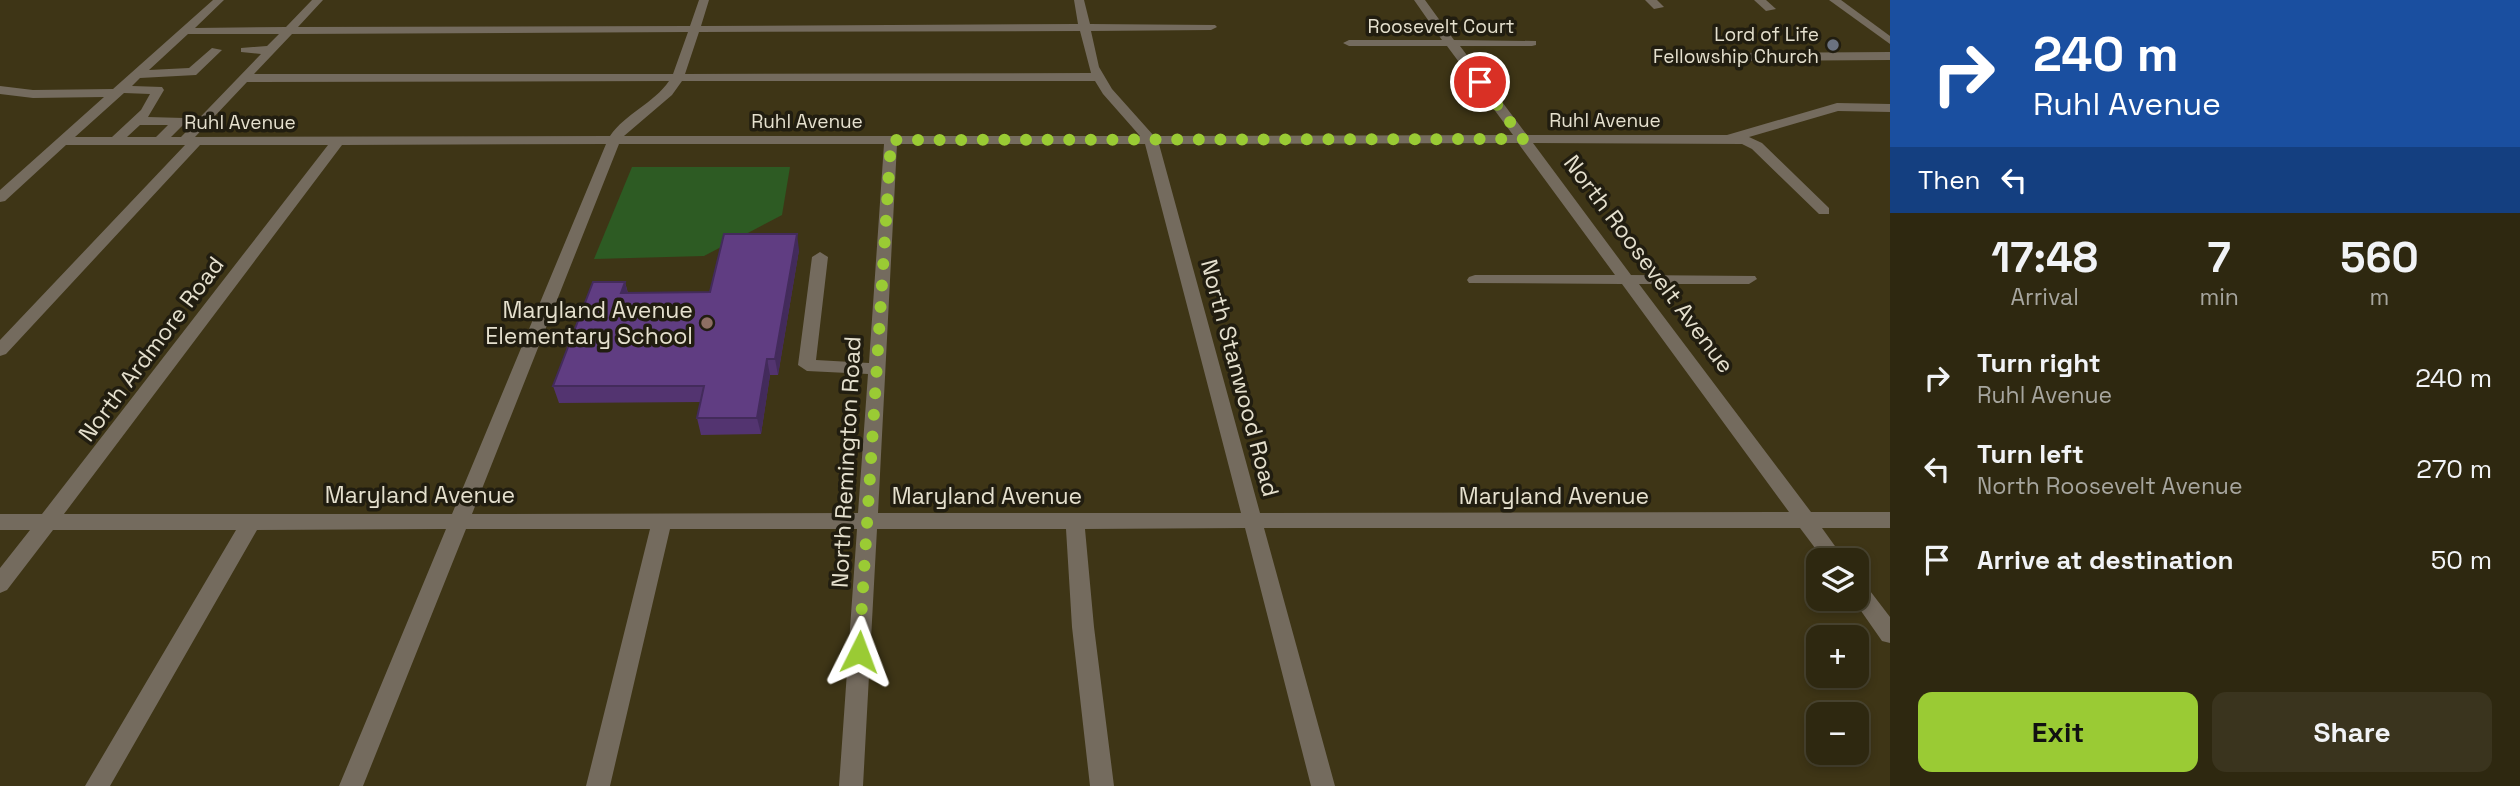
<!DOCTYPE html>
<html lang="en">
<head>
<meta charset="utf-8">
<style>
  :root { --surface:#2e2810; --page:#3a341e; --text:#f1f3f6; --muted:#a7a69f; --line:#494430; --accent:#9acb34 }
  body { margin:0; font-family:"Space Grotesk",sans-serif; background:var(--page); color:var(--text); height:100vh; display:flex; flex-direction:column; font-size:26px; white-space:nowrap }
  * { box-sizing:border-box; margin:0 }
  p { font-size:23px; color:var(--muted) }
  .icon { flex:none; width:38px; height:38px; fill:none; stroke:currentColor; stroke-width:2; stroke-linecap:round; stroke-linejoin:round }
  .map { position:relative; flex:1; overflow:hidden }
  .drawer { display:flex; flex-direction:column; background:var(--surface); width:630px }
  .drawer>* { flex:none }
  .top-card { background:#1a4fa0; color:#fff; overflow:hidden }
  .controls { position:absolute; left:1806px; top:548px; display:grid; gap:14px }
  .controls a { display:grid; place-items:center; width:63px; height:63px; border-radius:14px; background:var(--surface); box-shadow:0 4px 10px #0003,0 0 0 2px var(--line); font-size:35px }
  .pin { position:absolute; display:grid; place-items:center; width:60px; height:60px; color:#fff; margin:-30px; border:4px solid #fff; border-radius:50%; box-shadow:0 2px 7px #0007 }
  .me { position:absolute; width:77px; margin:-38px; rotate:3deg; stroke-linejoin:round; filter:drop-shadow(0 0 5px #0008) }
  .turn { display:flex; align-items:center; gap:24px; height:147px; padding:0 28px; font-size:32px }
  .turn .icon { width:91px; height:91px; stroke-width:2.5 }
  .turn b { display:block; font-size:49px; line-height:60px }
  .then { display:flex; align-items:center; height:66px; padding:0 28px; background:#0003; gap:14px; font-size:26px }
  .eta { display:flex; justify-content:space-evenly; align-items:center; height:119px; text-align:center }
  .eta b { font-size:42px; font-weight:700; line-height:49px }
  .action { display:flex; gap:14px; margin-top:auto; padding:14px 28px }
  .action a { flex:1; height:80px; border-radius:14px; background:var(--accent); color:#111; font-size:28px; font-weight:700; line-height:80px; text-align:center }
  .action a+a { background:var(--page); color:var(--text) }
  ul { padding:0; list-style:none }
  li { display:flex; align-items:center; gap:21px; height:91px; padding:0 28px }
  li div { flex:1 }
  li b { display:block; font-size:26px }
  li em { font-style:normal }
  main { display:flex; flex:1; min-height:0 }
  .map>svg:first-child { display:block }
</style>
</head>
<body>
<main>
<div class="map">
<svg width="1890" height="786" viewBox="0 0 1890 786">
  <rect width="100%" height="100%" fill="#3e3516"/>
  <!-- green -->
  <path fill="#2d5b23" d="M632 167H790L782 215 704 256 594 259Z"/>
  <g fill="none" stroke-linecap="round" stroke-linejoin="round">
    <!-- minor -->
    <g fill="#746b5e" fill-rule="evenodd">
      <path d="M213 0H224L195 28 286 27 312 0H323L298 27 690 26 699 0H709L701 26 1078 24 1074 0H1084L1090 24 1215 25 1217 27 1211 30 1091 31 1099 67 1112 89 1154 136 1513 135 1447 46H1349L1343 43 1349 40H1442L1414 0H1425L1454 40 1536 41V45L1532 46H1460L1527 135H1727L1837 103 1890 104V112L1838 111 1749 137 1762 143 1829 208V214H1819L1752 149 1742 144 1533 143 1631 275 1755 276 1757 279 1749 284H1639L1811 512H1890V528H1822L1845 560H1824L1800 528H1264L1335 786H1311L1245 528 1085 529 1094 627 1114 786H1090L1072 627 1066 529H877L863 786H839L857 529H670L610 786H586L650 529H466L363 786H339L446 529 257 530 110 786H85L236 530H53L7 590 0 593V568L30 530H0V514H42L328 145H200L6 354 0 356V340L185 145H66L5 201 0 202V190L104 97 33 98 0 94V86L33 90 113 89ZM1080 31 1091 73 685 74 699 32ZM688 32 673 74H254L292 34ZM188 34H279L267 46 241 48V52L261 54 181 137H171L184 124V118L148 117 164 90 162 87 132 86 140 78 196 75 222 50 212 48 189 68 149 70ZM669 81C653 104 626 113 610 136L195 137 247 82ZM682 81H1095L1103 94 1140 136H624L672 95ZM124 93 150 94 141 110 112 137H75ZM140 125H168L156 137H127ZM1518 143 1615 275H1475L1469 277 1467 280 1469 283 1622 284 1789 512 1260 513 1159 144ZM606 144 452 514H64L342 145ZM619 144H884L869 363 816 360 828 257 820 252 812 257 798 365 807 371 868 374 858 513 472 514ZM897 144H1145L1241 513H878Z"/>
      <path d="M1645 0H1657L1664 7 1654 9Z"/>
      <path d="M1754 0H1766L1776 9 1766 11Z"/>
      <path d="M1829 0H1841L1890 36V44Z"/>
      <path d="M1890 52V60L1718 61 1712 57 1718 53Z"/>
      <path d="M1857 580 1864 583 1890 617V643L1882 641 1852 598H1857Z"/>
    </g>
  </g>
  <!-- wall -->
  <path fill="#533470" d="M799 250 778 375H770L761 434 701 435 697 418 701 402 559 403 553 386 625 282 628 293 710 292Z"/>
  <!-- shaded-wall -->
  <g fill="#432b5b">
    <path d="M797 234 799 250 778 375 775 359Z"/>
    <path d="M625 282 629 299 621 293Z"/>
    <path d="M767 359 770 375 761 434 757 418Z"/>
  </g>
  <!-- building -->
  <path fill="#603d82" stroke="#432b5b" stroke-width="2" d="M724 234H797L775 359H767L757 418H697L704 386H553L593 282H625L621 293 710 292Z"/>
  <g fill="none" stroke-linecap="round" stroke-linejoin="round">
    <!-- route -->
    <path stroke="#9acb34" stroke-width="12" stroke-dasharray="0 21.6" d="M859 652 891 140 1523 139 1480 82"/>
  </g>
  <!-- markers -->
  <circle fill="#6b7280" stroke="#211d10" stroke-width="2.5" cx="1833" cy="45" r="7"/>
  <circle fill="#8d6e63" stroke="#211d10" stroke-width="2.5" cx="707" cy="323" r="7"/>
  <g text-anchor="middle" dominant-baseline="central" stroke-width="7" stroke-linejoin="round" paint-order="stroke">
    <!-- far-street labels -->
    <g font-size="19" fill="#e5e0ce" stroke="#211d10">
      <text x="1441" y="26">Roosevelt Court</text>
      <text x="1605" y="120">Ruhl Avenue</text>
      <text x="807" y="121">Ruhl Avenue</text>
      <text x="240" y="122">Ruhl Avenue</text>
    </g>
    <!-- far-poi labels -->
    <g font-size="19" fill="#e5e0ce" stroke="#211d10" text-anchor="end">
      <text x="1819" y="34">Lord of Life<tspan x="1819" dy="22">Fellowship Church</tspan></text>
    </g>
    <!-- street labels -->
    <g font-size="23" fill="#e5e0ce" stroke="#211d10">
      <text transform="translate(1649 264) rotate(53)">North Roosevelt Avenue</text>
      <text transform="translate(151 349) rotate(-53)">North Ardmore Road</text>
      <text transform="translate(1240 378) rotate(75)">North Stanwood Road</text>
      <text transform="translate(846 462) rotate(-87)">North Remington Road</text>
      <text x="420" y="495">Maryland Avenue</text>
      <text x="987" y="496">Maryland Avenue</text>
      <text x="1554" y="496">Maryland Avenue</text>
    </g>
    <!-- poi labels -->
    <g font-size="23" fill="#e5e0ce" stroke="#211d10" text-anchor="end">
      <text x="693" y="310">Maryland Avenue<tspan x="693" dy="26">Elementary School</tspan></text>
    </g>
  </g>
</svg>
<div class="controls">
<a><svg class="icon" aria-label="layers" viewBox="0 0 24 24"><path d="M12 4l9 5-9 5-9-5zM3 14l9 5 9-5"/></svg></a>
<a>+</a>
<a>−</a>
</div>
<div class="pin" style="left:1480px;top:82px;background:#d93025"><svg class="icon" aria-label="arrive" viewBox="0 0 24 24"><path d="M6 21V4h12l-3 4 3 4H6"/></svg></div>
<svg class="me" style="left:859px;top:652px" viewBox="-20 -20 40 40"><path d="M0-17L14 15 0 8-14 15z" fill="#9acb34" stroke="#fff" stroke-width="4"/></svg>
</div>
<section class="drawer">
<div class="top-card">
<div class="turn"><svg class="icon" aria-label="right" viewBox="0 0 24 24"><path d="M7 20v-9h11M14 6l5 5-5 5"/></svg><div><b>240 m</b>Ruhl Avenue</div></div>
<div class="then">Then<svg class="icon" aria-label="left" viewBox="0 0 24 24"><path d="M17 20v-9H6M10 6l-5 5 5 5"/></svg></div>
</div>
<div class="eta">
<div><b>17:48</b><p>Arrival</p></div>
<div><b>7</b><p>min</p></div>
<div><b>560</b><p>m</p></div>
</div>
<ul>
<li><svg class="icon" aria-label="right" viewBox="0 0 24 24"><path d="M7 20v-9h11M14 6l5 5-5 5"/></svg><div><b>Turn right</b><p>Ruhl Avenue</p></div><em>240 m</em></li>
<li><svg class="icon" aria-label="left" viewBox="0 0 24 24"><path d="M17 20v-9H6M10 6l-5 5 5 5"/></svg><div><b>Turn left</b><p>North Roosevelt Avenue</p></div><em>270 m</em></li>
<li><svg class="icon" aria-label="arrive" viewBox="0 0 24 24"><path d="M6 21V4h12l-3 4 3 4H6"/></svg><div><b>Arrive at destination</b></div><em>50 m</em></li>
</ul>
<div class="action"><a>Exit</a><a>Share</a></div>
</section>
</main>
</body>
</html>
